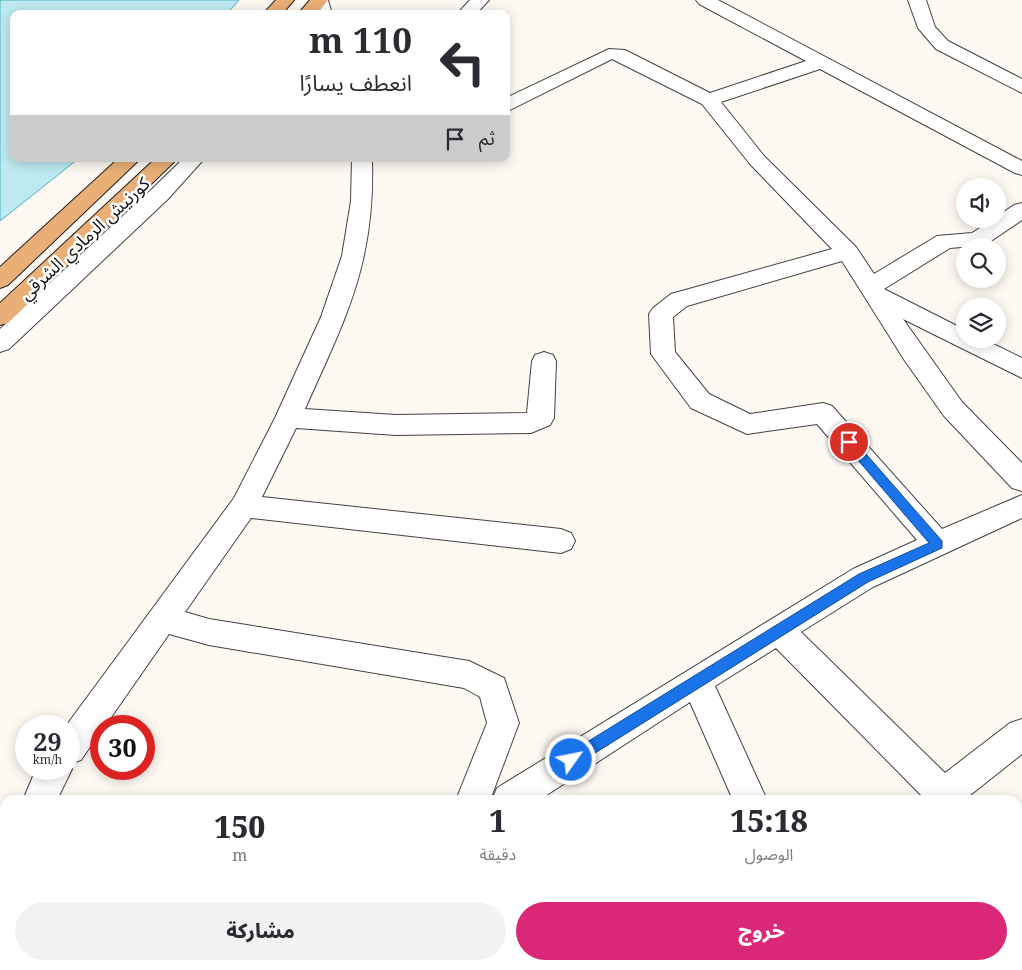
<!DOCTYPE html>
<html lang="ar">
<head>
<meta charset="utf-8">
<style>
  :root { --surface:#fff; --page:#f2f2f3; --text:#2b2b33; --muted:#7c7c81; --accent:#db2777 }
  body { margin:0; font-family:"Noto Serif","Noto Sans Arabic",serif; background:var(--page); color:var(--text); direction:rtl; height:100vh; display:flex; flex-direction:column; font-size:19px; white-space:nowrap }
  * { box-sizing:border-box; margin:0 }
  p { font-size:16px; color:var(--muted) }
  .icon { flex:none; width:28px; height:28px; fill:none; stroke:currentColor; stroke-width:2; stroke-linecap:round; stroke-linejoin:round }
  .map { position:relative; flex:1; overflow:hidden; direction:ltr }
  .side { position:absolute; left:0px; top:795px; width:1022px; height:175px; display:flex; flex-direction:column; background:var(--surface); border-radius:15px 15px 0 0; box-shadow:0 2px 12px #0003; direction:rtl }
  .side>* { flex:none }
  .top-card { position:absolute; left:10px; top:10px; width:500px; height:152px; border-radius:10px; box-shadow:0 2px 12px #0003; direction:rtl; background:#fff; color:var(--text); overflow:hidden }
  .tools { position:absolute; left:956px; top:178px; display:grid; gap:10px }
  .tools a { display:grid; place-items:center; width:50px; height:50px; border-radius:50%; background:var(--surface); box-shadow:0 2px 12px #0003; font-size:25px }
  .speed { position:absolute; left:15px; top:715px; display:flex; gap:10px; font-size:25px; font-weight:700; text-align:center }
  .speed>* { display:grid; place-content:center; width:65px; height:65px; border-radius:50%; background:var(--surface); box-shadow:0 2px 12px #0003; line-height:1 }
  .speed small { font-size:12px; font-weight:400 }
  .speed .limit { border:8px solid #d22; background:#fff; color:#111 }
  .pin { position:absolute; display:grid; place-items:center; width:42px; height:42px; color:#fff; margin:-21px; border:2px solid #fff; border-radius:50%; box-shadow:0 1px 5px #0007 }
  .me { position:absolute; width:55px; margin:-28px; rotate:57deg; stroke-linejoin:round; filter:drop-shadow(0 0 4px #0008) }
  .turn { display:flex; align-items:center; gap:18px; height:105px; padding:0 15px; font-size:22px }
  .turn .icon { width:65px; height:65px; stroke-width:2.5 }
  .turn b { display:block; font-size:35px; line-height:42px }
  .then { display:flex; align-items:center; height:48px; padding:0 15px; background:#0003; gap:10px; font-size:19px }
  .eta { display:flex; justify-content:space-evenly; align-items:center; height:85px; text-align:center }
  .eta b { font-size:30px; font-weight:800; line-height:35px }
  .cta { display:flex; gap:10px; margin-top:auto; padding:10px 15px }
  .cta a { flex:1; height:58px; border-radius:30px; background:var(--accent); color:#fff; font-size:20px; font-weight:800; line-height:58px; text-align:center }
  .cta a+a { background:var(--page); color:var(--text) }
  .map>svg:first-child { display:block }
</style>
</head>
<body>
<div class="map">
<svg width="1022" height="970" viewBox="0 0 1022 970">
  <rect width="100%" height="100%" fill="#fef8f2"/>
  <!-- water -->
  <path fill="#bceaf0" stroke="#4bafbf" d="M0 0H239L227 14H14V159H78L0 221Z"/>
  <g fill="none" stroke-linecap="round" stroke-linejoin="round">
    <!-- minor casing -->
    <g stroke="#424242" stroke-width="2">
      <g id="minor">
        <path d="M310 0H328L332 14H314Z"/>
        <path d="M470 0H489L476 14H457Z"/>
        <path d="M696 0H718L1022 161V175L1015 173 820 69 721 102 764 156 856 247 874 274 937 236 972 233 994 219H998V216L1014 205 1022 203V220L985 245 950 248 884 289 965 330V339H983L1022 358V378L903 319 962 402 1022 463V491L1012 488 944 416 905 361 842 261 687 306 673 317 675 352 709 394 750 414 823 403 832 406 942 529 1022 495V518L873 587 801 632 945 773 1010 723 1022 719V754L964 800H920L922 796 776 648 715 686 767 800H733L690 702 539 800H492L497 788 853 569 917 540 817 424 747 434 691 408 651 354 649 314 653 308 671 294 832 249 750 164 702 104 612 59 506 112V98L609 49 625 50 710 93 806 61 699 4Z"/>
        <path d="M908 0H926L935 27 948 41 1022 79V93L936 49 918 28Z"/>
        <path d="M183 159H204L168 199 9 349 0 352V329L152 189Z"/>
        <path d="M352 159H372C373 191 371 223 364 255 353 308 327 359 305 409L396 415 527 413 532 361 535 355 544 352 553 355 556 361 554 418 550 425 531 433 396 435 296 428 262 497 561 529 571 533 575 541 571 549 561 553 251 518 185 612 209 619 469 661 504 678 519 723 490 800H456L487 723 480 697 464 688 209 645 169 634 105 726H101V731L81 760 70 764 72 769 57 800H23L36 769H69V726H66L234 498 275 418 321 317 342 256 351 201Z"/>
        <path d="M5 873V920L0 922V875Z"/>
        <path d="M429 965H524L522 970H429Z"/>
        <rect x="584" y="965" width="38" height="5"/>
        <path d="M806 965H844L846 970H808Z"/>
      </g>
    </g>
    <!-- major casing -->
    <g stroke="#202020" stroke-width="2">
      <g id="major">
        <path d="M276 0H294L282 14H263Z"/>
        <path d="M310 0H328L317 14H298Z"/>
        <path d="M118 159H140L8 285 0 288V267Z"/>
        <path d="M155 159H177L8 323 0 325V303Z"/>
      </g>
    </g>
    <!-- minor -->
    <use href="#minor" fill="#fff" fill-rule="evenodd"/>
    <!-- major -->
    <use href="#major" fill="#e9af76" fill-rule="evenodd"/>
  </g>
  <!-- route -->
  <path fill="#1a73e8" stroke="#114b97" d="M849 438 853 439 942 541V548L868 582 576 765 571 767 566 765 564 760 566 755 859 574 929 543 845 445V439Z"/>
  <g text-anchor="middle" dominant-baseline="central" stroke-width="5" stroke-linejoin="round" paint-order="stroke">
    <!-- street labels -->
    <g font-size="18" fill="#0f0f0f" stroke="#fff">
      <text transform="translate(84 238) rotate(-43)">كورنيش الرمادي الشرقي</text>
    </g>
  </g>
</svg>
<div class="tools">
<a><svg class="icon" aria-label="sound" viewBox="0 0 24 24"><path d="M4 9h4l5-4v14l-5-4H4zM17 9q2 3 0 6"/></svg></a>
<a><svg class="icon" aria-label="search" viewBox="0 0 24 24"><circle cx="10" cy="10" r="6"/><path d="M15 15l6 6"/></svg></a>
<a><svg class="icon" aria-label="layers" viewBox="0 0 24 24"><path d="M12 4l9 5-9 5-9-5zM3 14l9 5 9-5"/></svg></a>
</div>
<div class="speed"><div>29<small>km/h</small></div><div class="limit">30</div></div>
<div class="pin" style="left:849px;top:442px;background:#d93025"><svg class="icon" aria-label="arrive" viewBox="0 0 24 24"><path d="M6 21V4h12l-3 4 3 4H6"/></svg></div>
<svg class="me" style="left:571px;top:760px" viewBox="-20 -20 40 40"><circle r="17" fill="#1a73e8" stroke="#fff" stroke-width="3"/><path d="M0-11L8 9 0 5-8 9z" fill="#fff"/></svg>
<div class="top-card">
<div class="turn"><svg class="icon" aria-label="left" viewBox="0 0 24 24"><path d="M17 20v-9H6M10 6l-5 5 5 5"/></svg><div><b>110 m</b>انعطف يسارًا</div></div>
<div class="then">ثم<svg class="icon" aria-label="arrive" viewBox="0 0 24 24"><path d="M6 21V4h12l-3 4 3 4H6"/></svg></div>
</div>
<section class="side">
<div class="eta">
<div><b>15:18</b><p>الوصول</p></div>
<div><b>1</b><p>دقيقة</p></div>
<div><b>150</b><p>m</p></div>
</div>
<div class="cta"><a>خروج</a><a>مشاركة</a></div>
</section>
</div>
</body>
</html>
